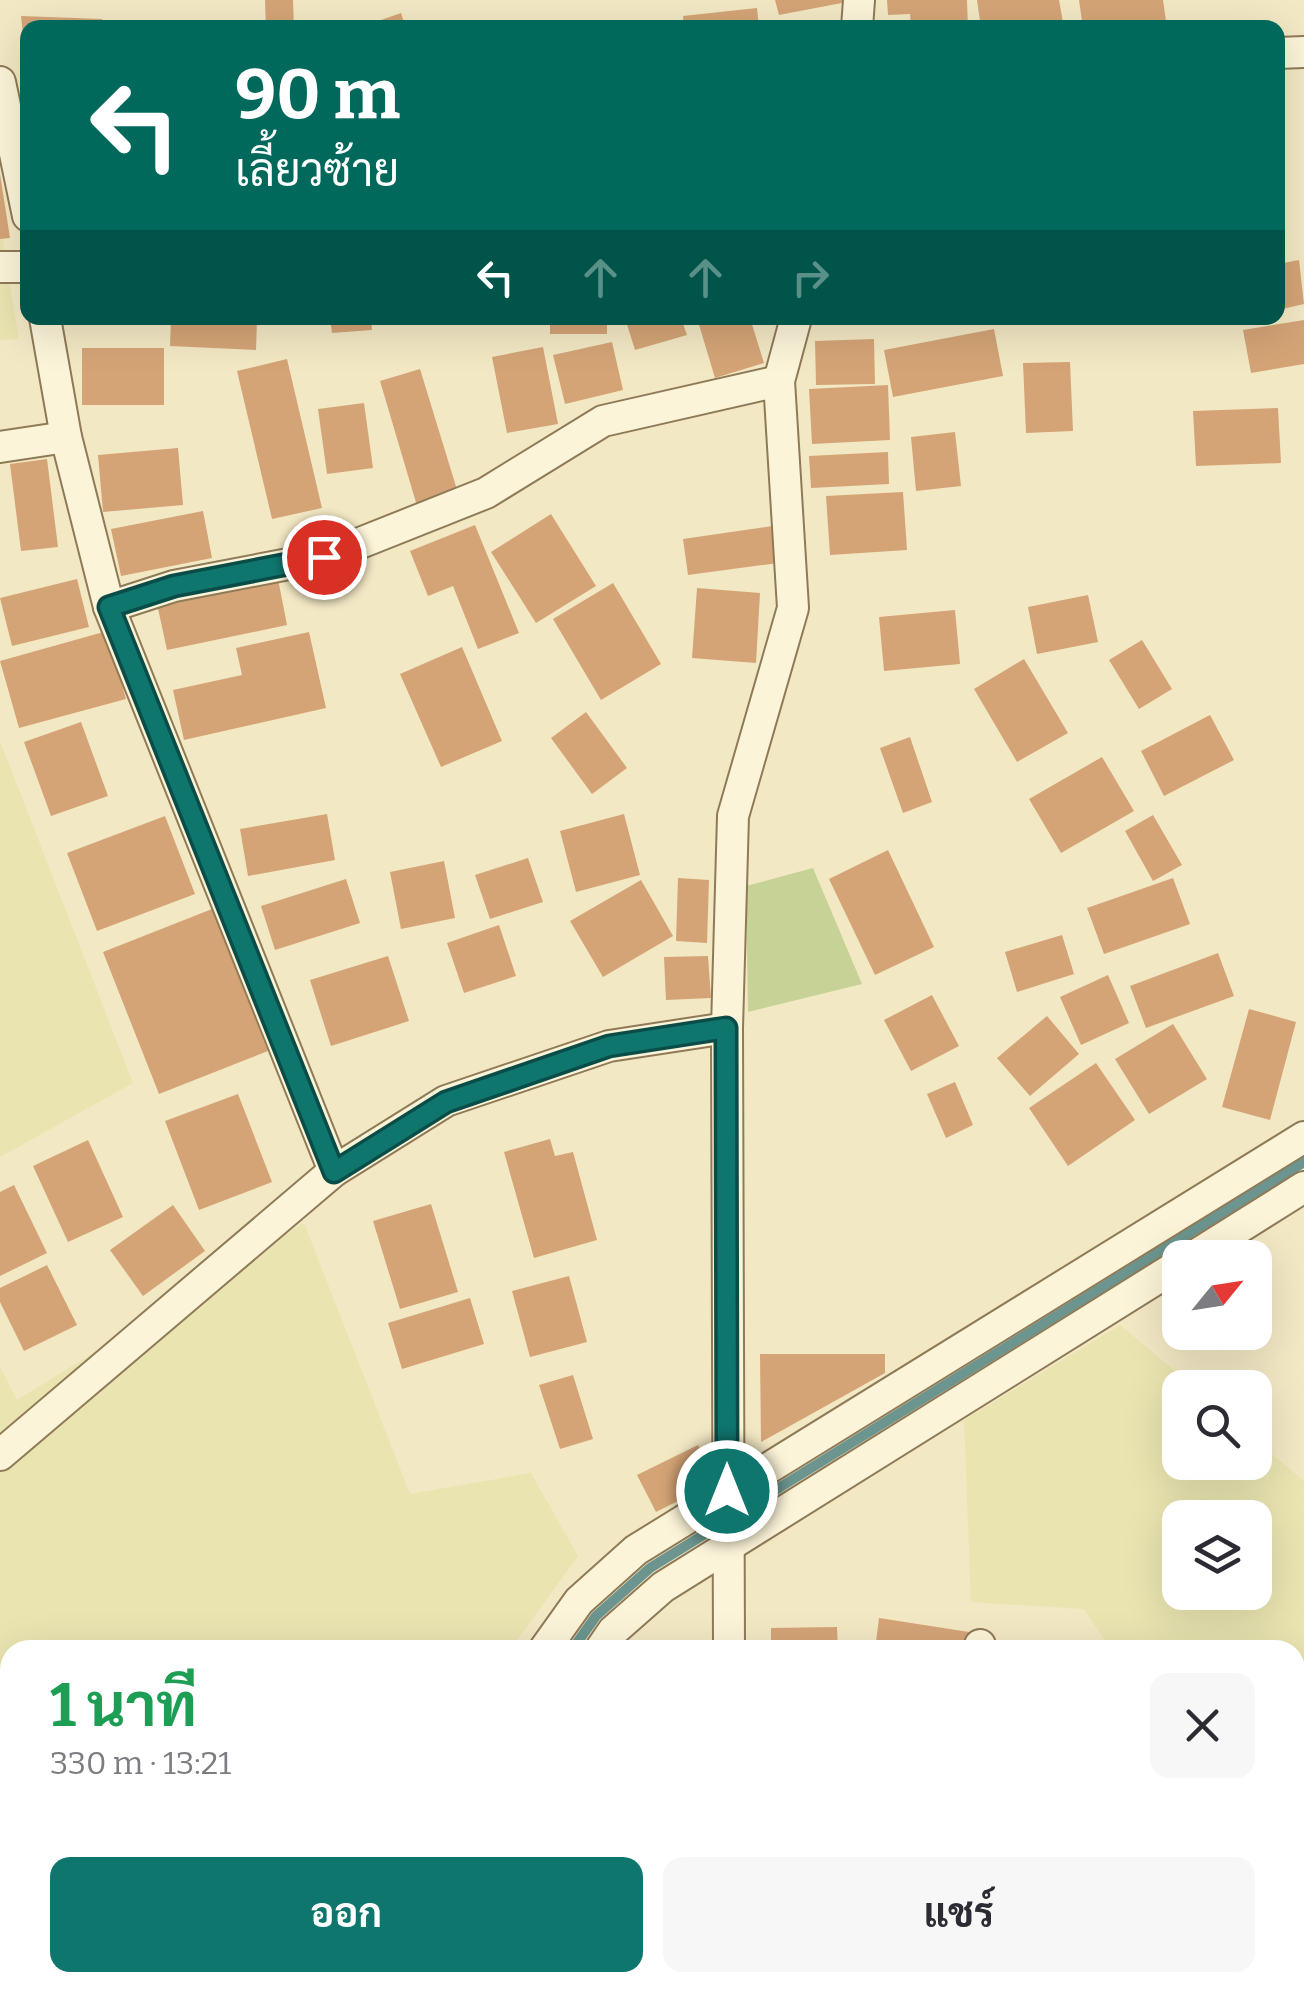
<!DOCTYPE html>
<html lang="th">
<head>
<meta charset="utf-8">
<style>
  :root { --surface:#fff; --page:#f7f7f7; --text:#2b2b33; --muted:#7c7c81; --accent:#0f766e }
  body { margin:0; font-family:Bitter,Sarabun,serif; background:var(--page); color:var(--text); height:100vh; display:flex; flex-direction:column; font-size:38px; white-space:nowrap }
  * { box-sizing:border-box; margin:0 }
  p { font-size:32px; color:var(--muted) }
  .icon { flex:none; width:55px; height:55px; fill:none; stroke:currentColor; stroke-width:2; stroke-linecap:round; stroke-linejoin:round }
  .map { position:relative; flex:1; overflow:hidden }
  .panel { position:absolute; left:0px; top:1640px; width:1305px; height:352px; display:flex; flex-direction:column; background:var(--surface); border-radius:30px 30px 0 0; box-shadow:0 10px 40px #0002 }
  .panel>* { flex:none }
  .banner { position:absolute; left:20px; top:20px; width:1265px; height:305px; border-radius:20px; box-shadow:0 10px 40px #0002; background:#00695c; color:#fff; overflow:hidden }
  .needle { width:65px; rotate:60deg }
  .buttons { position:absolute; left:1162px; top:1240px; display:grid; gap:20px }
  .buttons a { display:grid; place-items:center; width:110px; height:110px; border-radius:20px; background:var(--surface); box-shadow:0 10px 40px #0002; font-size:50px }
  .pin { position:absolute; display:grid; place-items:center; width:85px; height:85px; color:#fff; margin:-42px; border:5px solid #fff; border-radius:50%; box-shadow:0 2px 10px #0007 }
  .me { position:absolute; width:110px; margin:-55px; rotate:0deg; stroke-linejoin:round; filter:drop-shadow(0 0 8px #0008) }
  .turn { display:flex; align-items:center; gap:35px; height:210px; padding:0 50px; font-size:45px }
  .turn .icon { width:130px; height:130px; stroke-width:2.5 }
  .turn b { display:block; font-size:70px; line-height:85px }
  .lanes { display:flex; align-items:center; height:95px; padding:0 50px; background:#0003; justify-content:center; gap:50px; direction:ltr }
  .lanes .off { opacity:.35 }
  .round { display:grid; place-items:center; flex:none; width:105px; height:105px; border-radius:20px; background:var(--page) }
  .headline { display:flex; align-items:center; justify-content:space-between; height:170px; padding:0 50px }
  h1 { font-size:60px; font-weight:700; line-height:75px; color:#1e9e55 }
  .action { display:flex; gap:20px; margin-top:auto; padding:20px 50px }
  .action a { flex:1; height:115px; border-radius:20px; background:var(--accent); color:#fff; font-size:40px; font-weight:700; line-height:115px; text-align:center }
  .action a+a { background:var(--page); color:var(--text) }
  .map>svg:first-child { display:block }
</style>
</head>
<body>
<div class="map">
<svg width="1304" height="1992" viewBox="0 0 1304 1992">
  <rect width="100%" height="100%" fill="#f3e8c4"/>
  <!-- farmland -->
  <g fill="#e9e4b0" fill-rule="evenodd">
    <path d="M0 225 19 339 0 340Z"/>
    <path d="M0 741 133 1083 0 1157Z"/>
    <path d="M304 1223 410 1494 531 1473 578 1556 510 1650H10V1982L267 1983 260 1992H0V1367L17 1400Z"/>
    <path d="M1120 1325 1194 1387 1180 1388V1462H1255V1440L1304 1481V1758L1295 1754V1650H1111L1084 1609 971 1602 964 1420ZM1180 1518H1255V1592H1180Z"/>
    <path d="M1304 1930V1992H1285L1288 1983 1295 1982V1959Z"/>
  </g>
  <!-- green -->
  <path fill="#c7d296" d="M813 868 862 984 748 1012 746 886Z"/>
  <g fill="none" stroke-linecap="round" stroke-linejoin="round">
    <!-- stream -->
    <g stroke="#6b958e" stroke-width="10">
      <path d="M572 1650 596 1616 650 1568 1304 1162"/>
      <path d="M330 1992 337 1982"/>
    </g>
  </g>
  <!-- building -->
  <g fill="#d4a476">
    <path d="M265 0H293L294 28H266Z"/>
    <path d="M775 0H847V2L779 15Z"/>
    <path d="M887 0H967L968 28H911L910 14 888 15Z"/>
    <path d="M977 0H1059L1064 28H981Z"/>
    <path d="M1079 0H1163L1167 28H1083Z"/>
    <path d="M757 8 759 28H684L683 16Z"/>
    <path d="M401 13 406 28H361V27Z"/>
    <path d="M21 16 102 19V28H28L25 54Z"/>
    <path d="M821 20V28H776L775 22Z"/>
    <path d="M0 174 10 238 0 239Z"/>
    <path d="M1299 260 1304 304 1278 310V264Z"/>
    <path d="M171 318H257L256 350 170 346Z"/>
    <path d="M330 318H371L372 330 332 333Z"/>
    <rect x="550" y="318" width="57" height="16"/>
    <path d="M625 318H681L687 335 635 350Z"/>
    <path d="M697 318H750L764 363 715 378Z"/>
    <path d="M1304 320V364L1251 373 1243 330Z"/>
    <path d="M994 329 1003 376 893 397 884 350Z"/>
    <path d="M874 339 875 384 816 385 815 341Z"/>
    <path d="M612 342 623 390 565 404 553 355Z"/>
    <path d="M543 347 558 424 507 433 492 357Z"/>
    <rect x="82" y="348" width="82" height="57"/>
    <path d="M287 359 322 508 272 519 237 371Z"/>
    <path d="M1070 362 1073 431 1026 433 1023 363Z"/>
    <path d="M420 369 458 493 417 506 380 381Z"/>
    <path d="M888 385 890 440 812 444 809 389Z"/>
    <path d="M364 403 373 468 327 474 318 409Z"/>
    <path d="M1278 408 1281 463 1196 466 1193 411Z"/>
    <path d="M955 432 961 486 916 491 911 437Z"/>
    <path d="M178 448 183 505 103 512 98 455Z"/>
    <path d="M888 452 889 484 811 488 809 456Z"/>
    <path d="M47 459 58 547 21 551 10 464Z"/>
    <path d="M903 492 907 550 830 555 826 496Z"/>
    <path d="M203 511 212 558 121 576 111 529Z"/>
    <path d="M551 514 596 586 536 623 491 552Z"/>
    <path d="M475 525 519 633 478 649 453 586 428 596 410 551Z"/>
    <path d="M773 526 778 563 688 575 683 539Z"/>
    <path d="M77 579 89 627 12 646 0 598Z"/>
    <path d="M278 579 287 625 167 650 157 604Z"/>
    <path d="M613 583 661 664 601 700 553 619Z"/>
    <path d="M697 588 760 593 756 663 692 658Z"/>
    <path d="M1088 595 1098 642 1037 654 1028 607Z"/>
    <path d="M955 610 960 664 884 671 879 617Z"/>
    <path d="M107 631 126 699 19 728 0 661Z"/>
    <path d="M309 632 326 708 184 740 173 690 242 675 236 648Z"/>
    <path d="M1142 640 1172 689 1139 709 1109 660Z"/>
    <path d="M462 647 502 741 441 767 400 674Z"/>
    <path d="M1024 659 1068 733 1017 762 974 689Z"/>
    <path d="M586 712 627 768 592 794 551 738Z"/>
    <path d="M1210 715 1234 760 1164 796 1141 751Z"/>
    <path d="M81 722 108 796 51 816 24 742Z"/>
    <path d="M910 737 932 802 903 813 880 748Z"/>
    <path d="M1102 757 1134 811 1061 853 1029 799Z"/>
    <path d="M327 814 335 860 248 876 240 829Z"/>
    <path d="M624 814 640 875 576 892 560 831Z"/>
    <path d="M1153 815 1182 865 1153 881 1125 831Z"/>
    <path d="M165 816 195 894 97 931 67 853Z"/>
    <path d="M888 850 934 947 875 975 829 879Z"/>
    <path d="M528 858 543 902 490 919 475 875Z"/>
    <path d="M444 861 455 918 401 929 390 872Z"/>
    <path d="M678 878 709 880 707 943 676 941Z"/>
    <path d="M1173 878 1190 924 1104 954 1087 908Z"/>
    <path d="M346 879 360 923 275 950 261 906Z"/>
    <path d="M641 880 673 936 603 977 570 921Z"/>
    <path d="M212 909 268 1051 159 1094 103 952Z"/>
    <path d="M499 925 516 976 464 993 447 943Z"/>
    <path d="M1062 935 1074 974 1017 992 1005 952Z"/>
    <path d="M1218 953 1234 996 1146 1028 1130 986Z"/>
    <path d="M388 956 409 1021 331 1046 310 980Z"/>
    <path d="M708 956 711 998 666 1000 664 957Z"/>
    <path d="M1108 975 1129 1023 1081 1045 1060 997Z"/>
    <path d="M932 995 959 1046 911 1071 884 1020Z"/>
    <path d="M1249 1009 1296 1022 1270 1120 1222 1107Z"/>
    <path d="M1047 1016 1079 1054 1030 1096 997 1058Z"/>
    <path d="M1173 1024 1207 1079 1149 1114 1115 1059Z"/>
    <path d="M1096 1063 1135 1120 1068 1166 1029 1108Z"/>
    <path d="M955 1082 973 1125 946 1138 927 1094Z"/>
    <path d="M238 1094 272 1182 199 1210 165 1121Z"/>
    <path d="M550 1139 555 1156 573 1152 597 1240 534 1258 504 1152Z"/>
    <path d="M88 1140 123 1217 68 1242 33 1166Z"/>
    <path d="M14 1185 47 1253 0 1276V1192Z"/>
    <path d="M431 1204 458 1292 400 1309 373 1221Z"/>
    <path d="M173 1205 205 1251 143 1296 110 1250Z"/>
    <path d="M47 1265 77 1325 24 1351 0 1302V1288Z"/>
    <path d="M569 1276 587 1342 530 1357 512 1291Z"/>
    <path d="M470 1298 484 1344 402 1369 388 1323Z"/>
    <path d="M760 1354H885V1373L761 1442Z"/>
    <path d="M573 1375 593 1439 560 1449 539 1385Z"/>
    <path d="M698 1445 716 1482 656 1512 637 1475Z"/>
    <path d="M879 1618 969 1632 966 1650H875Z"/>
    <path d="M837 1627 838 1650H771V1628Z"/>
    <path d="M1144 1982H1188L1186 1992H1143Z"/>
  </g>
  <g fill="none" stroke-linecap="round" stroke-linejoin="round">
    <!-- minor casing -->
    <g stroke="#8f7a58" stroke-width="34">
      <g id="minor">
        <path d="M857 28 859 0"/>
        <path d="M1278 53 1304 52"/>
        <path d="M0 82 28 216"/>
        <path d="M0 267H28"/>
        <path d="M45 318 66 437 109 607 334 1171 446 1101 609 1046 727 1028"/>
        <path d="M0 447 66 437"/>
        <path d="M109 607 174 586 325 557 486 493 603 421 779 381"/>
        <path d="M1191 1258 1304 1187"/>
        <path d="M0 1455 334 1171"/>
        <path d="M544 1650 579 1601 636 1550 1304 1137"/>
        <path d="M600 1650 613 1631 663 1587 1180 1264"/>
        <path d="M729 1650 727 1028 733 816 793 608 779 381 796 318"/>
        <path d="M979 1650 980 1645"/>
        <path d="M866 1982 931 1992"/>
        <path d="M302 1992 309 1982"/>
        <path d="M358 1992 365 1982"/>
        <path d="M552 1992 559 1982"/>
        <path d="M725 1992 727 1982"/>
      </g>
    </g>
    <!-- minor -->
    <use href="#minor" stroke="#fcf4d8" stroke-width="30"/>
  </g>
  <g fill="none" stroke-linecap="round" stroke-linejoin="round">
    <!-- route casing -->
    <g stroke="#0a4d48" stroke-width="25">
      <path id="route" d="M324 557 174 586 109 607 334 1172 446 1102 609 1046 726 1028 727 1491"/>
    </g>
    <!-- route -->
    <use href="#route" stroke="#0f766e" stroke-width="18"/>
  </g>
</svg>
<div class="buttons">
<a><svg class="needle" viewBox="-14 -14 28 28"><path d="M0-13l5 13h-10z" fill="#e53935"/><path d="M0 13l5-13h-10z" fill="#7c7c81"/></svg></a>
<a><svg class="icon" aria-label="search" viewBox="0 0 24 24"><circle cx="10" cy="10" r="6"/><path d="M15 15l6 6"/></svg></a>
<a><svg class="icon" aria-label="layers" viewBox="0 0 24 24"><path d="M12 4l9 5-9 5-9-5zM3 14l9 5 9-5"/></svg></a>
</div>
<div class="pin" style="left:324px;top:557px;background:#d93025"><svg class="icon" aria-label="arrive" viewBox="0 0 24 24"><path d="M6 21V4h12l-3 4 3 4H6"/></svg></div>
<svg class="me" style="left:727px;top:1491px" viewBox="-20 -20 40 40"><circle r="17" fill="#0f766e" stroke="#fff" stroke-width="3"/><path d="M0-11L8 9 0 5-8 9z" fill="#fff"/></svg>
<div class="banner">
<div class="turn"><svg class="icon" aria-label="left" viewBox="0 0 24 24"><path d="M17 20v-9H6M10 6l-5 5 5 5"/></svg><div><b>90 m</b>เลี้ยวซ้าย</div></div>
<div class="lanes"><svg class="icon" aria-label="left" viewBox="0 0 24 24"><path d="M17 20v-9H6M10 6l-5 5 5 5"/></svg><svg class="icon off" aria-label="ahead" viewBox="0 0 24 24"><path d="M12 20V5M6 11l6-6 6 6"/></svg><svg class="icon off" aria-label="ahead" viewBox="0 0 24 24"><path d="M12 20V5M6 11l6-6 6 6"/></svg><svg class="icon off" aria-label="right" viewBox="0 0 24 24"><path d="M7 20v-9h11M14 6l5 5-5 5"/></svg></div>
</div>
<section class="panel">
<div class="headline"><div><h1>1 นาที</h1><p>330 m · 13:21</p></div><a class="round"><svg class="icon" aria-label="close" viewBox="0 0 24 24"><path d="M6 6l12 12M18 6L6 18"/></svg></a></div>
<div class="action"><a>ออก</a><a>แชร์</a></div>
</section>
</div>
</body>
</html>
